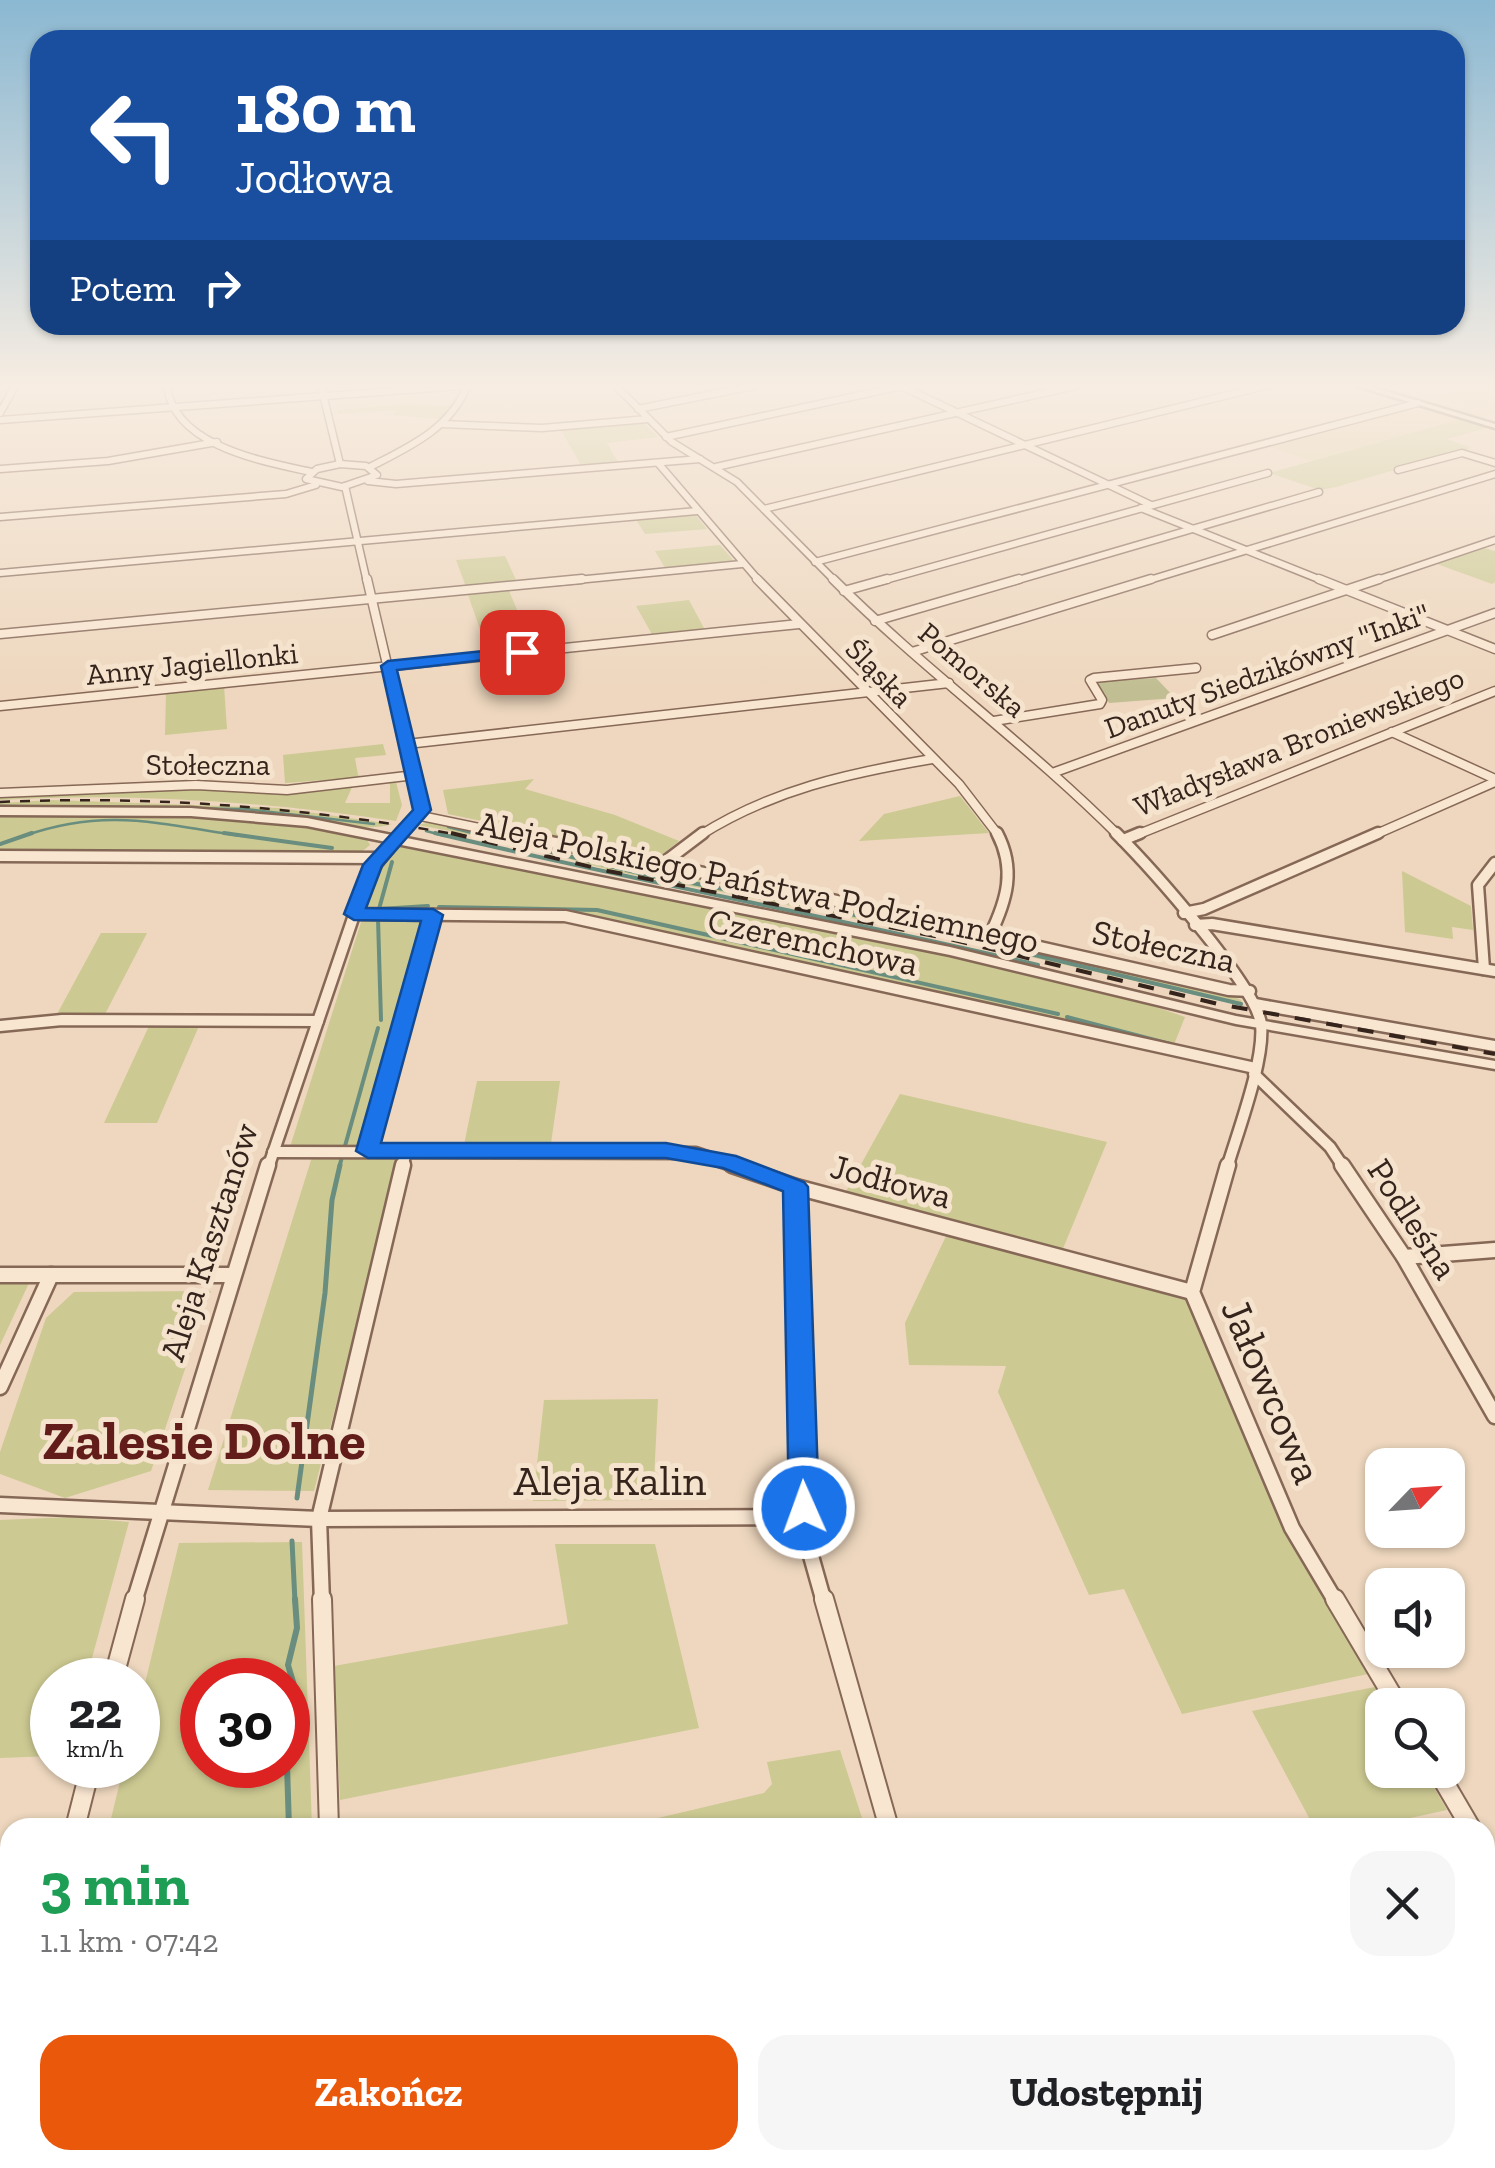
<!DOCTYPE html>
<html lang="pl">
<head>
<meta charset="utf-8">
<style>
  :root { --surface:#fff; --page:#f6f6f6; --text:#202124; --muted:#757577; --accent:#ea580c }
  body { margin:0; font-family:"Zilla Slab",serif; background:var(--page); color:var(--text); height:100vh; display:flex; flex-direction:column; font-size:38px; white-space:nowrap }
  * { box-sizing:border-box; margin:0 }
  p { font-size:32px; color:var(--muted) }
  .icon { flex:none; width:55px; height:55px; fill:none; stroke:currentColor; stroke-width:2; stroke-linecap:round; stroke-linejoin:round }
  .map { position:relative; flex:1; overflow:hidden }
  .drawer { position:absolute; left:0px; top:1818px; width:1495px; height:352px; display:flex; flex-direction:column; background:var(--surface); border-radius:30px 30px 0 0; box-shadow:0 2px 8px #0004 }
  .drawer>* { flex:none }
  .banner { position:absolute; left:30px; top:30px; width:1435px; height:305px; border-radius:30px; box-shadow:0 2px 8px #0004; background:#1a4fa0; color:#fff; overflow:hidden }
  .needle { width:65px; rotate:65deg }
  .fabs { position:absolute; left:1365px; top:1448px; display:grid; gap:20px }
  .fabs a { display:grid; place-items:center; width:100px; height:100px; border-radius:20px; background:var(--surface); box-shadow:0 2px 8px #0004; font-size:50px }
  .speed { position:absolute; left:30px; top:1658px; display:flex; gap:20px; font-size:50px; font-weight:700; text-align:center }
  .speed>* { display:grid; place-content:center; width:130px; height:130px; border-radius:50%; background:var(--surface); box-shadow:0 2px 8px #0004; line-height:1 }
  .speed small { font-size:25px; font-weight:400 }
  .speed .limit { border:15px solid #d22; background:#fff; color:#111 }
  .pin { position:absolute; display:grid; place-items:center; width:85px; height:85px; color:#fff; margin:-42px; border-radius:20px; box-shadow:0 5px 15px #0006 }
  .me { position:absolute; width:110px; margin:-55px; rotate:358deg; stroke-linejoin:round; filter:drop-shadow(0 0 8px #0008) }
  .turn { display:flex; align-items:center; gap:35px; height:210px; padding:0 40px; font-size:45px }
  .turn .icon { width:130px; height:130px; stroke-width:2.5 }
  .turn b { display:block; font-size:70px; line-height:85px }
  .then { display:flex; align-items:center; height:95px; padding:0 40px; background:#0003; gap:20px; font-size:38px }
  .round { display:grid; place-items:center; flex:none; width:105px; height:105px; border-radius:30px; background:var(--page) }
  .head { display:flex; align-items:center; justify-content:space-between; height:170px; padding:0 40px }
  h1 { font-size:60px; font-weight:700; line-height:75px; color:#1e9e55 }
  .button { display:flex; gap:20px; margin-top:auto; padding:20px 40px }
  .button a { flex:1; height:115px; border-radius:30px; background:var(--accent); color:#fff; font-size:40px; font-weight:700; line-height:115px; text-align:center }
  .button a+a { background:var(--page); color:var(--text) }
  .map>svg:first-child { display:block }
</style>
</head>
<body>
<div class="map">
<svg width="1495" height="2168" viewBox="0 0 1495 2168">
  <rect width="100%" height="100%" fill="#eed7be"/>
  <!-- farmland -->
  <g fill="#e3d1ab">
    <path d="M1457 386H1495V413L1476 418 1453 411 1463 407 1430 398 1456 392 1448 388Z"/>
    <path d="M1416 405 1464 419 1312 461 1264 445Z"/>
  </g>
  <!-- green -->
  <g fill="#ccc992" fill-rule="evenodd">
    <path d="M404 404 454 406 442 419 393 415 397 410 338 414 337 410Z"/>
    <path d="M1462 419 1490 427 1447 439 1471 448 1336 487 1320 490 1269 473Z"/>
    <path d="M642 421 658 437 607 443 618 462 581 465 560 428Z"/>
    <path d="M694 513 707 529 645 534 635 518Z"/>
    <path d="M720 545 734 561 665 568 655 551Z"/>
    <path d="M1484 548 1495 551V582L1492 584 1437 564Z"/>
    <path d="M505 556 517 582 466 587 456 560Z"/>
    <path d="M508 588 520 617 500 619 512 650 488 652 467 592Z"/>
    <path d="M689 600 705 630 653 636 636 606Z"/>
    <path d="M224 686 227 729 165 735 166 692Z"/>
    <path d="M383 744 386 755 355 758 358 775 363 777 247 786 285 783 283 755Z"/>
    <path d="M534 779 525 789 615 815 679 841 658 858 448 814 443 790Z"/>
    <path d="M390 780 396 782 402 805 396 821C266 802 132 792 0 800V795L200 787 256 793 353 785 345 803H390Z"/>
    <path d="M960 796 989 833 859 841 884 814Z"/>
    <path d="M52 800 279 808 392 824C360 835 300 815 263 812 176 806 88 805 0 808V803Z"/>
    <path d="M0 814C123 815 243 815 365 836L370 845 359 854H0Z"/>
    <path d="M431 822 923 925 1208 991 1224 992 1241 1000 1244 1006 923 932 614 871 498 840 418 825Z"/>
    <path d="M411 845C574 877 736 908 897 944 995 965 1091 984 1185 1017L1173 1047 567 914 365 910 362 908 374 871 394 848Z"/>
    <path d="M1402 871 1471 906 1473 930 1452 927 1453 939 1405 932Z"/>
    <path d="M425 918 359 1145 290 1147 362 919Z"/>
    <path d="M101 933H147L104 1016 17 1021 21 1016H56Z"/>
    <path d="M149 1026H199L157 1123H104Z"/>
    <path d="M477 1081H560L551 1143 464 1145Z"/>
    <path d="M900 1094 1107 1142 1062 1251 844 1195Z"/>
    <path d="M312 1157 399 1158 314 1491 208 1490Z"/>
    <path d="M947 1234 1184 1296 1282 1526 1368 1674 1182 1714 1124 1589 1089 1595 998 1392 1006 1366 909 1365 905 1323Z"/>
    <path d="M0 1282 29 1283 0 1345Z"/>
    <path d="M211 1291 151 1471 65 1498 0 1474V1452L46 1318 74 1292Z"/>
    <path d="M658 1399 653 1500 533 1501 544 1400Z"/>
    <path d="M71 1517 129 1522 86 1680H52V1756L0 1758V1520Z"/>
    <path d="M302 1542 312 1827H109L124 1765H138V1712L179 1543ZM202 1680H288V1765H202Z"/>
    <path d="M555 1544H655L699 1728 340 1800 334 1666 568 1624Z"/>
    <path d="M1375 1687 1386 1705H1382V1770H1424L1447 1810 1369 1827H1314L1252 1711Z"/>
    <path d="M840 1750 865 1827H620L764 1793 772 1784 767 1762Z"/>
    <path d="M26 2160H1024L1032 2168H24Z"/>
  </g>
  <!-- cemetery -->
  <path fill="#c0be92" d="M1156 678 1175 698 1109 703 1096 682Z"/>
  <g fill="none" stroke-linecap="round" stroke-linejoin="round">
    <!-- stream-far3 -->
    <g stroke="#698d7e" stroke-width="2.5">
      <path d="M0 806 245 809 374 824"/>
      <path d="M448 827 484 836"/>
      <path d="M426 831 445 836"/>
      <path d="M24 836C106 807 159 824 242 836"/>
    </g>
    <!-- stream-far2 -->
    <g stroke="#698d7e" stroke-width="4">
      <path d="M224 833 332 848"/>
      <path d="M435 833C635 881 838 918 1038 965"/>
      <path d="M473 833 622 869"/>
      <path d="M0 844 32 833"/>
      <path d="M626 870 662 878"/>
      <path d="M671 879 755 895"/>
      <path d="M762 896 933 931"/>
      <path d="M439 907 597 910 1058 1014"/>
      <path d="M379 909 392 862"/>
      <path d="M379 909 428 906"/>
      <path d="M378 919 381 1020"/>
      <path d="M942 933 1241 1004"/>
      <path d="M1067 1017 1170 1044"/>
      <path d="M345 1146 378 1028"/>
      <path d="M339 1168 342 1157"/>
    </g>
    <!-- stream-far1 -->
    <g stroke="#698d7e" stroke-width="5">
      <path d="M297 1498 325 1293 332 1200 340 1165"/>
      <path d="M292 1541 295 1602"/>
    </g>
    <!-- stream -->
    <g stroke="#698d7e" stroke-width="6">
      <path d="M288 1719 296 1692 288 1665 297 1628 295 1599"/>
      <path d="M288 1732V1762"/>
      <path d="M287 1765 289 1828"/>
      <path d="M285 2160 286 2168"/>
    </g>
    <!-- minor-far4 casing -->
    <g stroke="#866857" stroke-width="9">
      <g id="minor-far4">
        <path d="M167 386C174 446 262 461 311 472"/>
        <path d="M321 386 340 464"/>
        <path d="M616 386 672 442 737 482 836 582"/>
        <path d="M901 386 1151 505"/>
        <path d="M638 409 753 386"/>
        <path d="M0 413 15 386"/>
        <path d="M0 420 461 386"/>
        <path d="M442 424 542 428 648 419"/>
        <path d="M666 437 902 386"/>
        <path d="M658 463 760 582"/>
        <path d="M340 464 366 466 377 475 342 487 306 479 317 469Z"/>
        <path d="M370 467C409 447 450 429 467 386"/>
        <path d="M716 467 1075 386"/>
        <path d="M0 469 108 461 217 442"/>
        <path d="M1398 470 1462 453 1495 463"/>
        <path d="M368 481 396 484 700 459"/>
        <path d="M345 486 367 582"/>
        <path d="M1141 508 1326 582"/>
        <path d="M764 509 1265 386"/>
        <path d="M0 517 286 494 316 485"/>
        <path d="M815 562 1418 403"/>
        <path d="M0 573 697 511"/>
        <path d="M556 582 742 564"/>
        <path d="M878 582 1268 473"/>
        <path d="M1011 582 1319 492"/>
        <path d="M1143 582 1495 474"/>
        <path d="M1371 582 1495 540"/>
      </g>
    </g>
    <!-- minor-far3 casing -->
    <g stroke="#866857" stroke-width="11">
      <g id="minor-far3">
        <path d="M367 579 422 813 399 836"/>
        <path d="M757 579 959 784 999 836"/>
        <path d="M833 579C924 670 1028 745 1119 836"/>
        <path d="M1319 579 1495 649"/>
        <path d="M844 591 887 579"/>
        <path d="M875 621 1019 579"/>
        <path d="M0 634 582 579"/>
        <path d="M1212 635 1379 579"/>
        <path d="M912 652 1151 579"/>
        <path d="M0 706 799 624"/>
        <path d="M994 721 1100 704 1102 700 1090 680 1094 678 1196 668"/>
        <path d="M1392 732 1495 779"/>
        <path d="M407 744 949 683"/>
        <path d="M1055 772 1495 613"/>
        <path d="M0 793 196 785 287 790 415 775"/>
        <path d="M421 816 518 836"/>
        <path d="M699 836C771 790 849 773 932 759"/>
        <path d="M1134 836 1495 691"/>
        <path d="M1372 836 1495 782"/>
      </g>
    </g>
    <!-- minor-far2 casing -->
    <g stroke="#866857" stroke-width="15">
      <g id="minor-far2">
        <path d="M506 833 788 890 1229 990 1250 991"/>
        <path d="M1116 833C1148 865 1256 985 1261 1024 1265 1060 1238 1131 1227 1168"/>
        <path d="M1123 840 1140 833"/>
        <path d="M0 856 378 858"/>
        <path d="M662 864 703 833"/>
        <path d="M1184 913 1204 909 1378 833"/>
        <path d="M354 914 565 916 1255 1068"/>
        <path d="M1195 925 1212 924 1495 971"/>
        <path d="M990 935C1007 900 1016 869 997 833"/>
        <path d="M1484 969 1478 885 1495 863"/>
        <path d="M1255 1004 1495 1046"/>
        <path d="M0 1026 62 1020 318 1021"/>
        <path d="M1254 1074 1330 1147 1344 1168"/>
        <path d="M367 1151 433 915"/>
        <path d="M273 1152 696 1153 739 1168"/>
        <path d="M268 1168 368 874 401 833"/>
        <path d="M402 1168 406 1151"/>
      </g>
    </g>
    <!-- minor-far1 casing -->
    <g stroke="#866857" stroke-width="19">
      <g id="minor-far1">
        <path d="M732 1165 796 1187 1192 1292"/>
        <path d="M1228 1165 1192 1292 1292 1528 1336 1602"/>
        <path d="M1342 1165 1404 1257 1495 1416"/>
        <path d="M796 1187 804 1508 800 1517 824 1602"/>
        <path d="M1404 1257 1495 1250"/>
        <path d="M0 1275H232"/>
        <path d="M0 1387 51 1275"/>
        <path d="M0 1505 319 1519 800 1517"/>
        <path d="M134 1602 268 1165"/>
        <path d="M322 1602 319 1519 403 1165"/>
      </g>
    </g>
    <!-- minor casing -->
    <g stroke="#866857" stroke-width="22">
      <g id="minor">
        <path d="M322 1599 329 1828"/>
        <path d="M824 1599 889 1828"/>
        <path d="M1335 1599 1398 1705"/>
        <path d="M113 1680 135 1599"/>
        <path d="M1437 1770 1471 1828"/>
        <path d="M75 1828 91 1765"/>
        <path d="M0 2114 10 2076"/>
        <path d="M340 2160V2168"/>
        <path d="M1103 2160 1112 2168"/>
      </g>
    </g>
    <!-- tertiary casing -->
    <g stroke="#866857" stroke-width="5">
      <g id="tertiary">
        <path d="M1357 386H1368L1495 424V428Z"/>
        <path d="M0 807 191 808 307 818 950 947 1236 1016 1495 1061V1069L1236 1024 950 955 307 826 191 816 0 815Z"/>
      </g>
    </g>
    <!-- minor-far4 -->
    <use href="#minor-far4" stroke="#f9e6d1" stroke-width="6"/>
    <!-- minor-far3 -->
    <use href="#minor-far3" stroke="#f9e6d1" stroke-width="8"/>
    <!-- minor-far2 -->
    <use href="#minor-far2" stroke="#f9e6d1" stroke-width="10"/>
    <!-- minor-far1 -->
    <use href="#minor-far1" stroke="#f9e6d1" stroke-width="14"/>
    <!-- minor -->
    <use href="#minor" stroke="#f9e6d1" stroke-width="18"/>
    <!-- tertiary -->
    <use href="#tertiary" fill="#f9e6d1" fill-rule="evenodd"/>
    <!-- rail-far2 -->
    <path stroke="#35241c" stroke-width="2.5" stroke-dasharray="10 10" stroke-linecap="butt" d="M0 802C156 795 311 808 465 836"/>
    <!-- rail-far1 -->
    <path stroke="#35241c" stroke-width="4" stroke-dasharray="16 16" stroke-linecap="butt" d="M451 833 608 871 949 939 1218 1004 1495 1054"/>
    <!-- rail -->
    <g stroke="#35241c" stroke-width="6" stroke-dasharray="28 28" stroke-linecap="butt">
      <path d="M1485 2000 1495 1979"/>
      <path d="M1485 2083 1495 2063"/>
      <path d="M1403 2168 1407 2160"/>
      <path d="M1442 2168 1446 2160"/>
    </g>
  </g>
  <!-- sky -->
  <linearGradient id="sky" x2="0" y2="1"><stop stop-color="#8bb8d2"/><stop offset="0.56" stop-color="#f7ede2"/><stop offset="1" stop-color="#f7ede2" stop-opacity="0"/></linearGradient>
  <rect width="1495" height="689" fill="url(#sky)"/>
  <!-- route -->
  <path fill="#1a73e8" stroke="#114b97" stroke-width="2.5" d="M522 647 530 652 527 655 397 670 431 810 382 866 366 908 433 909 443 915 381 1143H666L736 1156 804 1182 808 1187 819 1508 814 1516 804 1520 793 1516 789 1508 783 1191 723 1168 666 1158H368L356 1151 421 921 354 920 344 914 363 865 413 810 381 666 388 661Z"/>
  <g text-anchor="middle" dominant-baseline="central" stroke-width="10" stroke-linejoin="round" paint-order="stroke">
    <!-- far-street labels -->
    <g font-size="30" fill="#35241c" stroke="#f5e3cd">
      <text transform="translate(192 664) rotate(-6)">Anny Jagiellonki</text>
      <text transform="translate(972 670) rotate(40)">Pomorska</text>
      <text transform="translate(1267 671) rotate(-20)">Danuty Siedzikówny "Inki"</text>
      <text transform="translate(879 673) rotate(46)">Śląska</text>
      <text transform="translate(1299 742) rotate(-22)">Władysława Broniewskiego</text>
      <text x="208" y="765">Stołeczna</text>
    </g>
    <!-- street labels -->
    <g font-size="35" fill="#35241c" stroke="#f5e3cd">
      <text transform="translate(758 882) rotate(12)">Aleja Polskiego Państwa Podziemnego</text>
      <text transform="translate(813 942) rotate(12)">Czeremchowa</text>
      <text transform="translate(1164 946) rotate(12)">Stołeczna</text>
      <text transform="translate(891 1181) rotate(15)">Jodłowa</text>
      <text transform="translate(1413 1219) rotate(57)">Podleśna</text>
      <text transform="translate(209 1242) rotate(-72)">Aleja Kasztanów</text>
    </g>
    <!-- near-street labels -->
    <g font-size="42" fill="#35241c" stroke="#f5e3cd">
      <text transform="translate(1272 1391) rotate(67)">Jałowcowa</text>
      <text x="610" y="1480">Aleja Kalin</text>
    </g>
    <!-- near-district labels -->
    <g font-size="55" font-weight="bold" fill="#621d1b" stroke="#f5e3cd">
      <text x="204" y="1440">Zalesie Dolne</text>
    </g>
  </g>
</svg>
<div class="fabs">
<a><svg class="needle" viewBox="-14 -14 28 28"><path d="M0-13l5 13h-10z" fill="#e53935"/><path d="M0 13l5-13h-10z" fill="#757577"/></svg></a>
<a><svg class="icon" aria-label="sound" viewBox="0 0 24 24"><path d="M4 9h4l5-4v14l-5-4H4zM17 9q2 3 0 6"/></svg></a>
<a><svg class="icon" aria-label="search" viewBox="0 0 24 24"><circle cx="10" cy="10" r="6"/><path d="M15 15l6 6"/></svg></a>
</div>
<div class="speed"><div>22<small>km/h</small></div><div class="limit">30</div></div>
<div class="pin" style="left:522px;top:652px;background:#d93025"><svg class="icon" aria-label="arrive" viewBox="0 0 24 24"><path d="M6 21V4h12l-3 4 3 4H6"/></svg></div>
<svg class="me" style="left:804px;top:1508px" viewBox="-20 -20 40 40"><circle r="17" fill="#1a73e8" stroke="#fff" stroke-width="3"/><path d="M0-11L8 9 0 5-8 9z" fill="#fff"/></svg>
<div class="banner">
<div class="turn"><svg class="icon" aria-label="left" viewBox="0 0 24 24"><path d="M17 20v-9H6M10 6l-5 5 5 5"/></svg><div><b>180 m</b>Jodłowa</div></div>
<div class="then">Potem<svg class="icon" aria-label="right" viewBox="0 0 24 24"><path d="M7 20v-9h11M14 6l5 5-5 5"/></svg></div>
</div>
<section class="drawer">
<div class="head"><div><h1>3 min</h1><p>1.1 km · 07:42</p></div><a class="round"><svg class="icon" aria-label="close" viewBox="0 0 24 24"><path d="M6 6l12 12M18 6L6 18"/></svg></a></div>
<div class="button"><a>Zakończ</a><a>Udostępnij</a></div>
</section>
</div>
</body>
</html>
